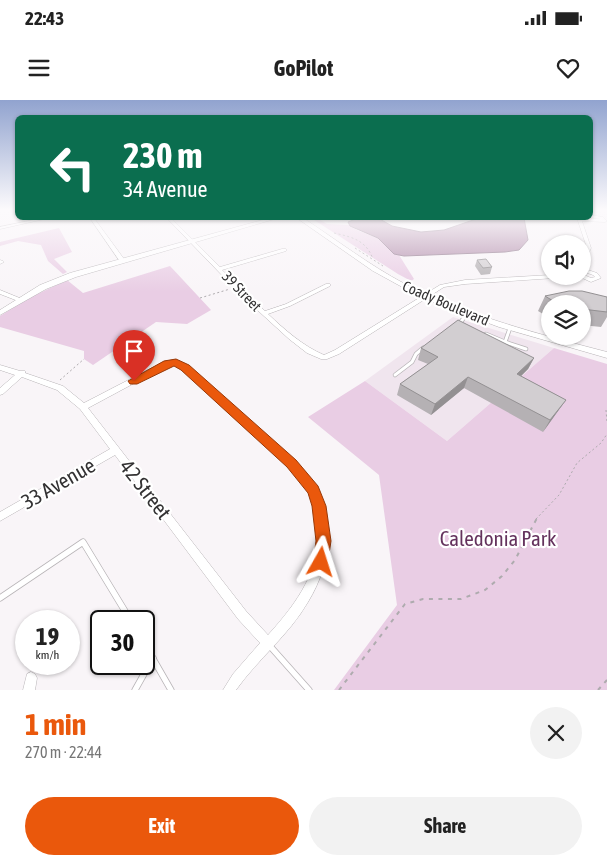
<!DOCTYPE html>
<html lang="en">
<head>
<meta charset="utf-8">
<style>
  :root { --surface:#fff; --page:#f2f2f2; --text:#222; --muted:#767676; --accent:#ea580c }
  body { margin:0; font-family:"Asap Condensed",sans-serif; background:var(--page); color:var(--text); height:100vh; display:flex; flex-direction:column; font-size:19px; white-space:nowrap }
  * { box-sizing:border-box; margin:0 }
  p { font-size:16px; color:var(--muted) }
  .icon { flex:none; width:28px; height:28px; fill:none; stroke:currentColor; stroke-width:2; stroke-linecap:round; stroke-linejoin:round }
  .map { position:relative; height:590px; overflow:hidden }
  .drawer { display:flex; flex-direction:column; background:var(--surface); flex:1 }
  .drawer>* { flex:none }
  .guide { position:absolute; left:15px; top:15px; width:578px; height:105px; border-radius:8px; box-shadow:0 1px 4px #0004; background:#0b6e4f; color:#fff; overflow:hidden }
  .buttons { position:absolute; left:541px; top:135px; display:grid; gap:10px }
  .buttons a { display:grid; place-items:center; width:50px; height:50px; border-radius:50%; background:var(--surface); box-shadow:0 1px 4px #0004; font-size:25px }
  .speed { position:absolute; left:15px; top:510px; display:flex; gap:10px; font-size:25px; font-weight:700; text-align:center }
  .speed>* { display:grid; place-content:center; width:65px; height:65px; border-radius:50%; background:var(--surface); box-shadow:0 1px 4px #0004; line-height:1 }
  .speed small { font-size:12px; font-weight:400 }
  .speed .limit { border:2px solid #111; border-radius:8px; background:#fff; color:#111 }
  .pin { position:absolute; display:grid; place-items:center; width:42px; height:42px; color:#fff; margin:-51px -21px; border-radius:50% 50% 50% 0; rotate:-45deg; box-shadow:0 0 5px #0007 }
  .pin .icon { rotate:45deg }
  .me { position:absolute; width:55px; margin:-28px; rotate:6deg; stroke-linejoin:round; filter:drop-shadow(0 0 4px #0008) }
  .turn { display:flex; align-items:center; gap:18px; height:105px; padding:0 25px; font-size:22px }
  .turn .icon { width:65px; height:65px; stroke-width:2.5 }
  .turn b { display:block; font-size:35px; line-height:42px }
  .round { display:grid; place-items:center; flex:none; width:52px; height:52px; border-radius:26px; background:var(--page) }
  .overview { display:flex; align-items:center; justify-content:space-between; height:85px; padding:0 25px }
  h1 { font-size:30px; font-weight:700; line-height:38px; color:var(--accent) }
  .cta { display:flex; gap:10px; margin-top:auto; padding:10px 25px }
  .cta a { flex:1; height:58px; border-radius:30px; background:var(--accent); color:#fff; font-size:20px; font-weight:700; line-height:58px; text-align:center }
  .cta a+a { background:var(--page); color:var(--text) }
  .status { display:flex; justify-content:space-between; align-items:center; height:35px; padding:0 25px; background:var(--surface); direction:ltr }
  .status svg { height:14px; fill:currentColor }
  header { display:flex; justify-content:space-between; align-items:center; height:65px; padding:0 25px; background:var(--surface); font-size:22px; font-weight:700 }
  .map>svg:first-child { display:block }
</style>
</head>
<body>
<div class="status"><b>22:43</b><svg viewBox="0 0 49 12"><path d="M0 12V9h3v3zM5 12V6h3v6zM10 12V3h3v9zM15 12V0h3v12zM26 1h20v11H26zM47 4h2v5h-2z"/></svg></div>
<header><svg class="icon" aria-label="menu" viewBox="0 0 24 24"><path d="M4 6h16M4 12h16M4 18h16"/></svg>GoPilot<svg class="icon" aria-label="heart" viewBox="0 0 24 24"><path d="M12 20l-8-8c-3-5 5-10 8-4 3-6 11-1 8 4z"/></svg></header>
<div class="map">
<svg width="607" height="590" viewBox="0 0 607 590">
  <rect width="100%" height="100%" fill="#f9f5f8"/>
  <!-- built -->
  <path fill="#f0e5ee" d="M453 217 554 248 447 341 365 281Z"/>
  <!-- green -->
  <g fill="#e9cde4">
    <path d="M311 118H317L327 124 349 125 357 130 378 138 394 154 399 155 414 179 411 181 398 174Z"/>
    <path d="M59 128 72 152 54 159 67 172 63 174 48 161 41 145 18 141 0 146V142Z"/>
    <path d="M170 166 211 210 187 224 156 222 93 265 84 259V251L0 227V216L27 199 67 180 83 193Z"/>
    <path d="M554 248 607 264V590H334L397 505 379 375 308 317 365 281 447 341Z"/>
  </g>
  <!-- water -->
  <path fill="#b08aa9" stroke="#8a7086" d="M358 118H378L392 126 421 132 444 130 479 118H524L528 140 519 150 505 152 404 156 394 154 378 138 350 126 348 122Z"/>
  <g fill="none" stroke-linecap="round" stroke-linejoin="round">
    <!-- lane-far1 casing -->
    <g stroke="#b8b4b7" stroke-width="4.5">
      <g id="lane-far1">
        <path d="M461 225 459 224 467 214"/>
        <path d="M486 234 505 242 510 228"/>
        <path d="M505 242 526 249"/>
        <path d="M395 275 412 262 416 254 423 248"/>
      </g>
    </g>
    <!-- lane casing -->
    <g stroke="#b8b4b7" stroke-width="7">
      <g id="lane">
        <path d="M0 498 83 442 131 521"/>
        <path d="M144 543 171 590"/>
        <path d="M269 545 309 590"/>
        <path d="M135 590 153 558"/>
      </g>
    </g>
    <!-- street casing -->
    <g stroke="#b8b4b7" stroke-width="1">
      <g id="street">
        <path d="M590 115 603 117 607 121 605 122 582 121 591 148 585 161 582 162V155L587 148 577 118 600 119 590 117Z"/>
        <path d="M43 118H49L0 129V127Z"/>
        <path d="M90 118H94L124 159 123 160H119Z"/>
        <path d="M167 118H171L220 167 282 149H286V151L222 170 265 211 286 204 326 184H330V186L290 206 268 214C285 230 303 246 324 255L335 250 440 185 465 180 550 175V176H558L555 178 465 184 444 187 339 254 327 259H321L307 253 289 239 243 197Z"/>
        <path d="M0 160 3 161 4 162 0 164Z"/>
        <path d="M582 168 597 173 601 178 591 182 580 177 579 176H582V174L591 178 595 177 593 175 582 171Z"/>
        <path d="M0 190 22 199 23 200 22 201H18L0 194Z"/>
        <path d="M176 260 187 265C212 287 236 310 260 331 276 345 294 358 308 375 338 412 332 463 308 502 289 535 258 559 236 590H223L233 574 260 543 238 519 115 355 0 421V412L110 349 80 309 57 290 22 277 3 294 0 295V288L15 275 0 270V265L20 271H25V273L63 286 84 303 165 261ZM175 264 183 269C207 291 231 314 255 337 273 353 294 367 307 388 314 398 318 411 318 424 322 469 297 503 268 535L246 511 88 308 168 265Z"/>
        <path d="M31 572 35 574 37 578 35 590H23L27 574Z"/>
      </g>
    </g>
    <!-- secondary casing -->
    <g stroke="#b8b4b7" stroke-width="1">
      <g id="secondary">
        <path d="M270 118H278L76 177 46 189 0 215V210L40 185 70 173Z"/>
        <path d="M297 118H303C337 140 369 165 405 184 469 216 538 234 607 252V258L499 227 424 199 373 171Z"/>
      </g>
    </g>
    <!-- path-far1 -->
    <g stroke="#aeabae" stroke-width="1" stroke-dasharray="2 2.5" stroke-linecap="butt">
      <path d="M334 133C352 137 366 140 373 159"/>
      <path d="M355 148 383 166"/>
      <path d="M200 198 230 189"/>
      <path d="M60 280 84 259"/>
      <path d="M606 310 607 322"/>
      <path d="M536 419 559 395 577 363 601 343 607 334"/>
    </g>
    <!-- path -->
    <g stroke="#aeabae" stroke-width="2" stroke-dasharray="4 5.5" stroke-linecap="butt">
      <path d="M339 590 405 504 423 499H461L485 490 502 476 515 460 537 418"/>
      <path d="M598 590 607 580"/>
    </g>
    <!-- lane-far1 -->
    <use href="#lane-far1" stroke="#fff" stroke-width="3"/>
    <!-- lane -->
    <use href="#lane" stroke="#fff" stroke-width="5.5"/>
    <!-- street -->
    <use href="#street" fill="#fff" fill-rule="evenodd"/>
    <!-- secondary -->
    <use href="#secondary" fill="#fff" fill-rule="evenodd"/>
  </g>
  <!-- wall -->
  <g fill="#b5b1b4">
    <path d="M477 160 492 167 490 174 481 175 475 166Z"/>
    <path d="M545 196 607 197V217L601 227 582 225V204H550V218L538 211Z"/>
    <path d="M421 248 534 258 528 269 521 276 566 300 558 311 543 332 464 288 431 315 397 295 400 284 428 264 418 260Z"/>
  </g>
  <!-- shaded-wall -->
  <g fill="#939092">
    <path d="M534 258 528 269 512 285 517 274Z"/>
    <path d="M468 277 464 288 431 315 435 304Z"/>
    <path d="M566 300 558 311 543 332 550 320Z"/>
  </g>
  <!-- building -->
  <g fill="#d2ced1" stroke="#939092">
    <path d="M486 159 492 167 483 168 477 160Z"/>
    <path d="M569 191H582L607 197V212L582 209V204H558L545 196Z"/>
    <path d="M458 220 534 258 517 274 566 300 550 320 468 277 435 304 400 284 438 257 421 248Z"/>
  </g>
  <!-- sky -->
  <linearGradient id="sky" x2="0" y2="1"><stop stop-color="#91a3cf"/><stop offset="0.57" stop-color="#fcfafc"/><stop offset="1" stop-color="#fcfafc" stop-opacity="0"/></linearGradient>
  <rect width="607" height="192" fill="url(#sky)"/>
  <!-- route -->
  <path fill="#ea580c" stroke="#983908" d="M176 259 189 265 296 360 318 386 326 406 331 441 327 467 321 470 315 467 313 462 316 441 312 406 308 393 287 367 181 270 174 266 137 284H130L128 281 164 261Z"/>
  <g text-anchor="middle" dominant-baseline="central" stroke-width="4.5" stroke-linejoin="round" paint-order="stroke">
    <!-- far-street labels -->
    <g font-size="15" fill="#333233" stroke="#fff">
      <text transform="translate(242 191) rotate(46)">39 Street</text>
      <text transform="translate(446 203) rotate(23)">Coady Boulevard</text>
    </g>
    <!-- near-street labels -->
    <g font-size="21" fill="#333233" stroke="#fff">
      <text transform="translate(58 383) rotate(-30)">33 Avenue</text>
      <text transform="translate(146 389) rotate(52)">42 Street</text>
    </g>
    <!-- near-park labels -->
    <g font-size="21" fill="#64325d" stroke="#fff">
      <text x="498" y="438">Caledonia Park</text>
    </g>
  </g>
</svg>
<div class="buttons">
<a><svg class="icon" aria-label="sound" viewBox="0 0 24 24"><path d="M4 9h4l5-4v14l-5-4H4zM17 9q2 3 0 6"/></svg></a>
<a><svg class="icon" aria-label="layers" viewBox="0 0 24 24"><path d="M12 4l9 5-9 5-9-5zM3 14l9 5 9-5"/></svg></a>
</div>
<div class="speed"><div>19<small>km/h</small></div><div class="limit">30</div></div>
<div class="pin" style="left:134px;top:281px;background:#d93025"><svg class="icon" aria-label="arrive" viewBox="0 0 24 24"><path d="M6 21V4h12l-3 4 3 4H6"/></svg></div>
<svg class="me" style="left:321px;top:462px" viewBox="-20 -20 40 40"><path d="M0-17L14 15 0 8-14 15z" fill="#ea580c" stroke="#fff" stroke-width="4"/></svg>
<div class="guide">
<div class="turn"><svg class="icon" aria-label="left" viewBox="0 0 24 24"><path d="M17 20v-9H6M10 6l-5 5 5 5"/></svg><div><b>230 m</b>34 Avenue</div></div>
</div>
</div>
<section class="drawer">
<div class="overview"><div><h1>1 min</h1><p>270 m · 22:44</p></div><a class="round"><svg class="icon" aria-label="close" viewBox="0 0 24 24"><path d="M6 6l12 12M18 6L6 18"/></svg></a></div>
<div class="cta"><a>Exit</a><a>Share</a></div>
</section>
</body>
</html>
